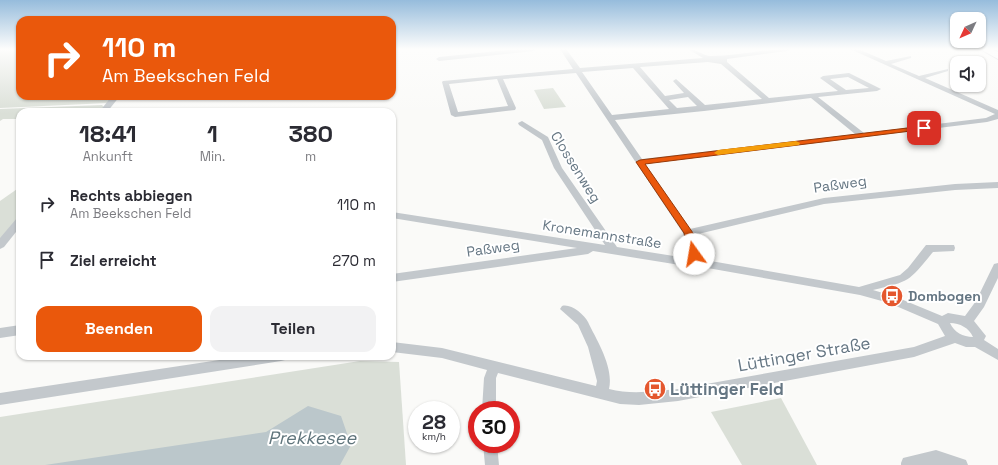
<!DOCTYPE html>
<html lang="de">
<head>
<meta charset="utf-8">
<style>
  :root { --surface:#fff; --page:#f2f2f3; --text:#2b2b33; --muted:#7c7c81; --accent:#ea580c }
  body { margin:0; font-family:"Space Grotesk",sans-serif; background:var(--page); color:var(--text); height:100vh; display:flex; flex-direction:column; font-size:15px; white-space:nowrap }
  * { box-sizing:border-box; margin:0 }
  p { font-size:13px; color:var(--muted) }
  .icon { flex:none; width:22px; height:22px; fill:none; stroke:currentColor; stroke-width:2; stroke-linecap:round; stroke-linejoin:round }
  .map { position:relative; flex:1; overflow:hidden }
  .drawer { position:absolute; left:16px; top:108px; width:380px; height:252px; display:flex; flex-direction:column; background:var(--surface); border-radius:12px; box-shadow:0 1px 3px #0004 }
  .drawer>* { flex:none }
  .top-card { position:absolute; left:16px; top:16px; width:380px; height:84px; border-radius:12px; box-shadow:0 1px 3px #0004; background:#ea580c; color:#fff; overflow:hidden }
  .needle { width:26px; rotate:226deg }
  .fabs { position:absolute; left:950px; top:12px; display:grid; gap:8px }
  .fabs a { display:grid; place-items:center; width:36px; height:36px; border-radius:8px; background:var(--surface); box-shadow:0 1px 3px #0004; font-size:20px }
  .speed { position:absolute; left:408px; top:401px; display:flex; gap:8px; font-size:20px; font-weight:700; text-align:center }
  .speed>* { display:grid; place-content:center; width:52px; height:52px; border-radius:50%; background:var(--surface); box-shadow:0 1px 3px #0004; line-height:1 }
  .speed small { font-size:10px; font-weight:400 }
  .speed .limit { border:6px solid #d22; background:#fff; color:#111 }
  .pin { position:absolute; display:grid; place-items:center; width:34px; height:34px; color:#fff; margin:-17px; border-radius:8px; box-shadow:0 2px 6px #0006 }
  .me { position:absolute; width:44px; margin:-22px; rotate:347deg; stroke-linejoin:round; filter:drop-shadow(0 0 3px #0008) }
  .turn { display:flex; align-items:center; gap:14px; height:84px; padding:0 20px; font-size:18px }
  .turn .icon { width:52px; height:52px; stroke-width:2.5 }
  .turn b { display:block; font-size:28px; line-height:34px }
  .eta { display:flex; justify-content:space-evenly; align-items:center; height:68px; text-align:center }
  .eta b { font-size:24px; font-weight:800; line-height:28px }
  .button { display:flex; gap:8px; margin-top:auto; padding:8px 20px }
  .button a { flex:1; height:46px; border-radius:12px; background:var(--accent); color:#fff; font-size:16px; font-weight:800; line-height:46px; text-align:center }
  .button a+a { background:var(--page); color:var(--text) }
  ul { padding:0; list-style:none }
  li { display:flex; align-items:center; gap:12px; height:56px; padding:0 20px }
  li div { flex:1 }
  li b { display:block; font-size:15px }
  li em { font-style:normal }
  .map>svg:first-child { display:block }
</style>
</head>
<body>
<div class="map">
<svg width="998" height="465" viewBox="0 0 998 465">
  <rect width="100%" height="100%" fill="#fafaf8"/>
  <!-- green -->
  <g fill="#dadfd7">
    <path d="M5 49H20V96H113L108 103 0 108V50Z"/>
    <path d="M553 88 566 107 544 109 534 90Z"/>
    <path d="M102 105 104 107 101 112H20V119H3L0 121V109Z"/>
    <path d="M20 187V217L0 241V201Z"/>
    <path d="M360 361 399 362 406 465H0V417Z"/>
    <path d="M781 398 817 465H742L711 412Z"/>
  </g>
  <!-- water -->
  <path fill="#bbc7cb" d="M308 406 341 416 351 445 340 465H45L266 432Z"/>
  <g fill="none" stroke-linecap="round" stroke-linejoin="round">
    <!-- primary casing -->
    <g stroke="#b5babe" stroke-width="2">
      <path id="primary" d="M980 49H992L998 52V59Z"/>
    </g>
    <!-- minor -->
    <g fill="#c3c8cc" fill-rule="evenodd">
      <path d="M517 49H536L533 51 439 61 436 59 439 57Z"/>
      <path d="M560 49H566L580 68 703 58 688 49C697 49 703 56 711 56 738 56 764 49 790 49L787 51 727 59V62L769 98 838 91 820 78 823 76 849 73 881 89 877 91 818 97 864 133 986 118 995 114 850 49H858L886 61 911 56V58L891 64 919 76 948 69V71L925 78 998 110V119L987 122 645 164 690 229 824 198 955 184 998 182V188L955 190 824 204 694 235 699 253 705 260 859 287 900 275 908 268 926 245H954L955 248 954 251 933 252C908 282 911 281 873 290L896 297 942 316 948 313 965 316 976 301 994 264 998 263V278L984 307 974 321 986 336 984 340 998 349V360L975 347H966L955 343 914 357 678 401 639 405 620 404 498 373 496 378V410H482L484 378 487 370 442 358 392 352V342L442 348 596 386 597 381 588 347 578 325 560 309 562 306C570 303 584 314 588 322 597 341 614 367 609 389 632 395 655 391 678 389L914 347 945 336 938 324 889 303 860 295 702 267 695 262 680 265 593 251 588 254 392 282V274L577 248 392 218V212L605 245 554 168 542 140 519 125 518 123 522 121 548 137 562 168 617 247 680 257 690 256 683 233 576 73 503 79 516 108 515 110 455 117 451 115 442 82 443 81 573 69ZM708 62 721 64 762 99 705 105 676 79 673 81 684 93 665 96 640 67ZM633 68 669 109 612 115 582 72ZM848 77 869 88 846 90 830 79ZM497 79 508 106 458 112 449 84ZM688 97 697 106 677 108 669 100ZM811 98 855 134 642 159 615 120 704 111ZM950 323C960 323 969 328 973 337 963 337 954 332 950 323Z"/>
      <path d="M112 96H120L107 112H99Z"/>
      <path d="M20 217V227L4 247 0 249V238L17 218Z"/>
      <path d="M20 325V335L0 338V328Z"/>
      <path d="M246 356H287L285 360 281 361 0 405V393Z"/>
      <path d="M483 444H497L499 465H485Z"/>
      <path d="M936 450 966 460 968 465H901V463L903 458Z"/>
    </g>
    <!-- primary -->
    <use href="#primary" fill="#fff" fill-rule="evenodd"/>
  </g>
  <!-- sky -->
  <linearGradient id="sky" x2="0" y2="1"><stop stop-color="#96bcdc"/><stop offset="0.43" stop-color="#fdfdfc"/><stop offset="1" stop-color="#fdfdfc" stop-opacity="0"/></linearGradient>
  <rect width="998" height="114" fill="url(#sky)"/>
  <!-- route -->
  <path fill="#ea580c" stroke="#983908" d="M924 126 928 128 927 129 645 164 693 233 698 254 694 258 689 254 684 233 636 162 640 160Z"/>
  <!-- slow -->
  <path fill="#f59e0b" d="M796 141 800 143 799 145 718 155 714 153 718 150Z"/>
  <!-- icons -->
  <defs>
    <g id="bus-disc" transform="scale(1.15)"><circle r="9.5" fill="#e4572e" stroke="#fff"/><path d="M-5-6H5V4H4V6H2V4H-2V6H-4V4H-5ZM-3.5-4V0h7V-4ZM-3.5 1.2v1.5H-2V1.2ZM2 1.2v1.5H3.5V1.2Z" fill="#fff"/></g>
  </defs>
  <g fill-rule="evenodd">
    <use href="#bus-disc" x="892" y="296"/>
    <use href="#bus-disc" x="655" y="389"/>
  </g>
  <g text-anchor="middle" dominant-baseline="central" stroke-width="4" stroke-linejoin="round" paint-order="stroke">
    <!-- street labels -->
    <g font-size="14" fill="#657683" stroke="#fff">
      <text transform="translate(576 167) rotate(58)">Clossenweg</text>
      <text transform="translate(840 184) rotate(-8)">Paßweg</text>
      <text transform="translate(602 234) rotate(9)">Kronemannstraße</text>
      <text transform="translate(493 248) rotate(-8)">Paßweg</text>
    </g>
    <!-- poi labels -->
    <g font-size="14" font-weight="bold" fill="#657683" stroke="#fff" text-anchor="start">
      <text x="908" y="296">Dombogen</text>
    </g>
    <!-- near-street labels -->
    <g font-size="17" fill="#657683" stroke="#fff">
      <text transform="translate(804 354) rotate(-10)">Lüttinger Straße</text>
    </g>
    <!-- near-poi labels -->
    <g font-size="17" font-weight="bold" fill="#657683" stroke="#fff" text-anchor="start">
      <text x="670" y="389">Lüttinger Feld</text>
    </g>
    <!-- near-water labels -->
    <g font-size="18" font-style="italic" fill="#60757c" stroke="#fff">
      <text x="312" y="437">Prekkesee</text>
    </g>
  </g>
</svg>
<div class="fabs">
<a><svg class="needle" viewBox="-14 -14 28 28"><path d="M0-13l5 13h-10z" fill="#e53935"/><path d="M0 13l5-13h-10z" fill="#7c7c81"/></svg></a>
<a><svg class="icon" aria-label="sound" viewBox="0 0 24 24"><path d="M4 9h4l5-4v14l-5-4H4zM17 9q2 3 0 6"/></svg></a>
</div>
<div class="speed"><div>28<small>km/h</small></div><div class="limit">30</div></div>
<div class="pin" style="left:924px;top:128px;background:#d93025"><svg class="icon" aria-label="arrive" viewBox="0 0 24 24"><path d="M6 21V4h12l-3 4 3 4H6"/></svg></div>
<svg class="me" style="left:694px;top:254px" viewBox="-20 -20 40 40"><circle r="19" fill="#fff"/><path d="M0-13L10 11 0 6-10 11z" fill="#ea580c"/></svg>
<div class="top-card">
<div class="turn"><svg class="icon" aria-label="right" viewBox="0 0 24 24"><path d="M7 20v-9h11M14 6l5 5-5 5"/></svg><div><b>110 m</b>Am Beekschen Feld</div></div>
</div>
<section class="drawer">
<div class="eta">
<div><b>18:41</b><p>Ankunft</p></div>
<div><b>1</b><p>Min.</p></div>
<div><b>380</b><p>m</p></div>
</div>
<ul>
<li><svg class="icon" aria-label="right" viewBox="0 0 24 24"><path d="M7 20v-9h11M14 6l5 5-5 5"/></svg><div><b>Rechts abbiegen</b><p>Am Beekschen Feld</p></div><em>110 m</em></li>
<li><svg class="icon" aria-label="arrive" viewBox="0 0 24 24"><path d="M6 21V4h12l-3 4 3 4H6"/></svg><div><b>Ziel erreicht</b></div><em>270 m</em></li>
</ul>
<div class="button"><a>Beenden</a><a>Teilen</a></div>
</section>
</div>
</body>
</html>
